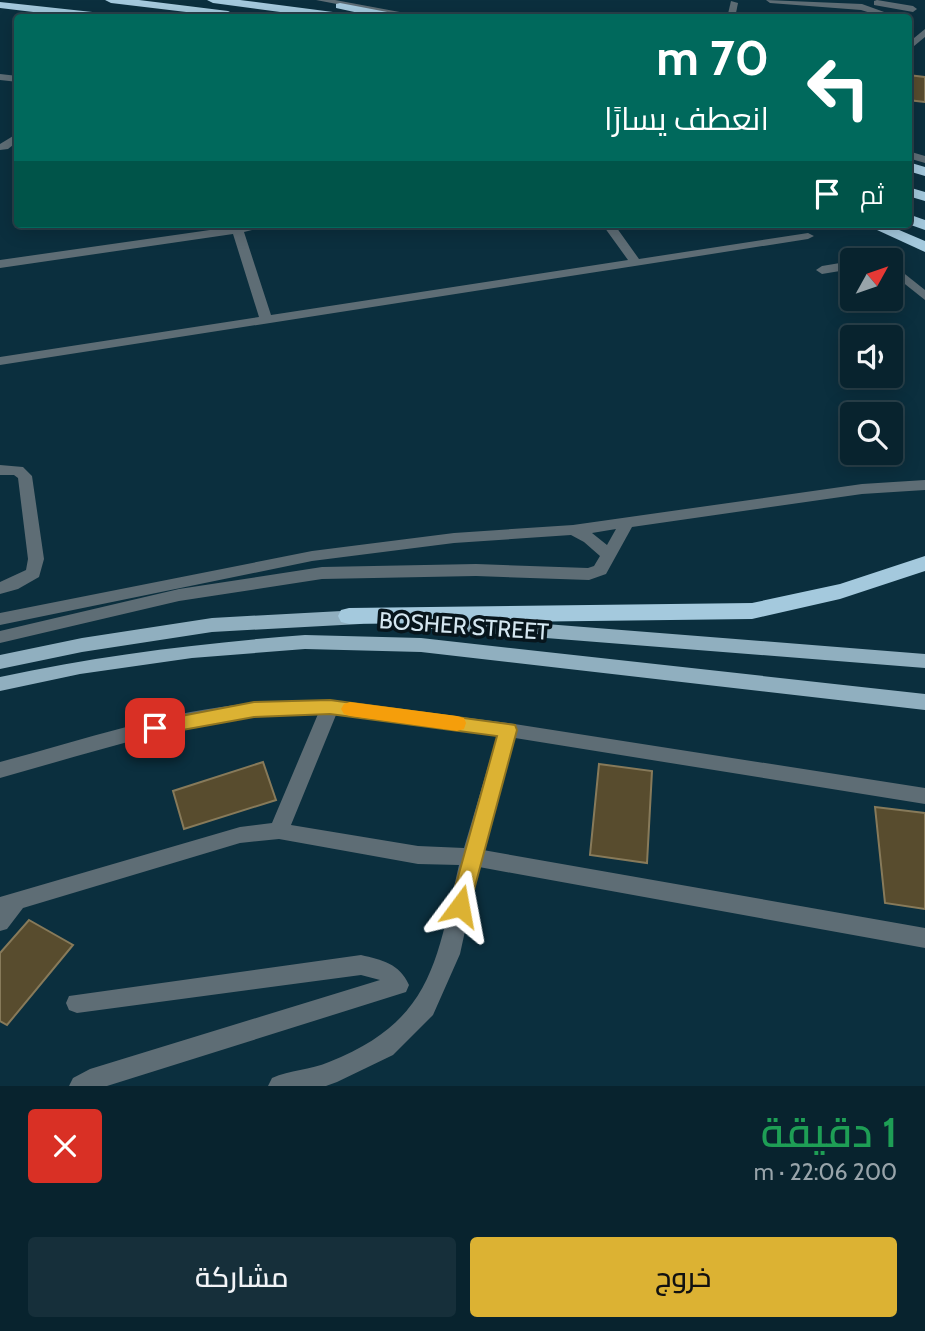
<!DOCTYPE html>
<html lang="ar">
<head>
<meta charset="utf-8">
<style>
  :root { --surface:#08232e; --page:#162f3a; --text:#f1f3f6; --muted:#98a4aa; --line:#29404a; --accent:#dcb233 }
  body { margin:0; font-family:Cabin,Cairo,sans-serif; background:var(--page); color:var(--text); direction:rtl; height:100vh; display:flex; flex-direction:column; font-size:26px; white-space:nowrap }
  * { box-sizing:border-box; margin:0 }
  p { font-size:23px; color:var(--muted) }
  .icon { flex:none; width:38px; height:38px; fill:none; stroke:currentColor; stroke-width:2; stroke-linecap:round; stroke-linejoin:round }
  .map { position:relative; height:1086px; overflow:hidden; direction:ltr }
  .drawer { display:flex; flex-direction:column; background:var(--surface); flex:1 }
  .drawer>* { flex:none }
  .top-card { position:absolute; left:14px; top:14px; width:898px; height:214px; border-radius:7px; box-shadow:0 4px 18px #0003,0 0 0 2px var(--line); direction:rtl; background:#00695c; color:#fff; overflow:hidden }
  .needle { width:46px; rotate:50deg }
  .controls { position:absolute; left:840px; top:248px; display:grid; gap:14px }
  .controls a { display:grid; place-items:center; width:63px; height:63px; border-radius:7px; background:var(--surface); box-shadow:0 4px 18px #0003,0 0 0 2px var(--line); font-size:35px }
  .pin { position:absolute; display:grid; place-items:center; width:60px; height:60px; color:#fff; margin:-30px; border-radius:14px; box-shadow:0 4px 10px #0006 }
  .me { position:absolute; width:77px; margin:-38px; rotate:13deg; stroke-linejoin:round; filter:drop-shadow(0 0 5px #0008) }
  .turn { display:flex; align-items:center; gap:24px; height:147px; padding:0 28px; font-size:32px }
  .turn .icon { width:91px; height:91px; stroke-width:2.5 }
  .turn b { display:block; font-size:49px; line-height:60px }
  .then { display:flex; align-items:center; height:66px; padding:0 28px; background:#0003; gap:14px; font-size:26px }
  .round { display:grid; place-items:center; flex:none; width:74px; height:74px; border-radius:7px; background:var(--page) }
  .head { display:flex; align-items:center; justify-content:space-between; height:119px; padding:0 28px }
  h1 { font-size:42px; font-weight:600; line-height:52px; color:#1e9e55 }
  .button { display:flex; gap:14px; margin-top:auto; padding:14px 28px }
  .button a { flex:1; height:80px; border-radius:7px; background:var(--accent); color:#111; font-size:28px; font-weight:600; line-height:80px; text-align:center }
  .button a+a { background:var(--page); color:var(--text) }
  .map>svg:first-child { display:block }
</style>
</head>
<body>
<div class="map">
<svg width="925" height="1086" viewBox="0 0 925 1086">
  <rect width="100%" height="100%" fill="#0b2f3e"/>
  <!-- building -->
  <g fill="#584c2e" stroke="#877a5a" stroke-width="2">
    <path d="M908 75 925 77V102L908 100Z"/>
    <path d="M263 762 276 800 184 829 173 791Z"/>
    <path d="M599 764 652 771 647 863 590 855Z"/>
    <path d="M875 807 925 813V909L885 903Z"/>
    <path d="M29 920 73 945 7 1025 0 1021V953Z"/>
  </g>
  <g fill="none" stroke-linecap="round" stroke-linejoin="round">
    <!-- minor -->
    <g fill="#5e6d75" fill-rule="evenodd">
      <path d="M316 0H335L432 18H409Z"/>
      <path d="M766 0 862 4 898 17 887 18 861 10 770 3Z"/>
      <path d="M877 0 913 6 917 9 913 12 874 5V1Z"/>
      <path d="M731 1 738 3 735 18H727Z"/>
      <path d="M925 29V37L908 51V43Z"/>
      <path d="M0 74 18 76V82L0 80Z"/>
      <path d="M18 133V141L8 149 0 150V144Z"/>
      <path d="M908 151 925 156V163L908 158Z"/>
      <path d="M252 224H276L244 232 271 315 628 260 602 224H614L639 259 808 233 814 236 808 239 0 365V357L259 317 233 234 0 268V260Z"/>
      <path d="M852 261V269L822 274 816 270 822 266Z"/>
      <path d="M891 263 925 290V300L891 273Z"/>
      <path d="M0 465 23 467 32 476 44 559 39 577 18 589 0 594V582L26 570 28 559 18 478 14 475H0Z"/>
      <path d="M925 480V490L862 494 632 527 606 574 589 580 476 576 322 579 179 601 0 643V631L179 589 322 567 476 564 588 568 594 566 600 556 584 542 571 535 454 543 312 561 0 625V613L312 551 454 533 573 525 862 484ZM616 529 607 545 592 533Z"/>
      <path d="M330 700 508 723 925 788V804L515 738 483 850 925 928V948L479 867 460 954 433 1015 393 1055 337 1082 326 1086H268L272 1078C290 1070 310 1070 329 1062 432 1021 436 963 459 865L418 864 279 839 240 843 23 908 7 929 0 931V897L240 827 272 823 318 714C296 715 274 715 253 717 167 727 83 755 0 778V762C83 740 169 710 255 703 280 701 305 701 330 700ZM336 715 497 736 464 848 418 846 291 825Z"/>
      <path d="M361 955C382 960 399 963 409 985L406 992 107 1086H69L73 1078 90 1069 380 980 361 975 77 1013 69 1010 66 1003 69 996Z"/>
    </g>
    <!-- major -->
    <g fill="#90afbf" fill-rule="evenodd">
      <path d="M360 610 367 612 369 617 367 622 360 624 212 632 82 652 0 669V655L82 638 212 618Z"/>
      <path d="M419 614 925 654V668L419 628 412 626 410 621 412 616Z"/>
      <path d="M305 635 421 638 925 694V710L421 652 305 649 192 658 80 674 0 691V677C101 655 202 643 305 635Z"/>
    </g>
    <!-- highway -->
    <g fill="#a4c9dd" fill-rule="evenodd">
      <path d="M105 0H139L228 11 234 14 228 17 111 3Z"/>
      <path d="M207 0H240L356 15 361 18H325L213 3Z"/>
      <path d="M0 2 120 15 125 18H83L0 8Z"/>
      <path d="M340 3 403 15 408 18H382L336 8V4Z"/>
      <path d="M908 162 925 167V176L908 171Z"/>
      <path d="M908 187 925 192V201L908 196Z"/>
      <path d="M908 214 925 220V230L908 224Z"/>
      <path d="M864 224H885L925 241V252Z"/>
      <path d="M925 556V571L840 599 752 619 349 624 341 622 338 616 341 610 349 608 752 603 840 584Z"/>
    </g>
  </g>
  <!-- route -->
  <path fill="#dcb233" stroke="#8f7421" stroke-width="2" d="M330 700 515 725 517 730 468 912 460 915 453 912 450 906 497 736 330 714 254 717 155 735 149 733 146 728 149 723 155 721 254 702Z"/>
  <!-- slow -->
  <path fill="#f59e0b" d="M350 702 457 716 464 718 466 723 464 729 457 731 350 716 344 714 341 709 344 704Z"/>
  <g text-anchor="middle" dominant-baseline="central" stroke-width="7" stroke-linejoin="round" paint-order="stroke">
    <!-- street labels -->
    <g font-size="23" fill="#d5e7f1" stroke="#07151c">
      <text transform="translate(464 626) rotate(4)">BOSHER STREET</text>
    </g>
  </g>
</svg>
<div class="controls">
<a><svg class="needle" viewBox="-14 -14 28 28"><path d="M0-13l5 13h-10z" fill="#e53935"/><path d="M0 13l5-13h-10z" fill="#98a4aa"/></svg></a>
<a><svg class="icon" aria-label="sound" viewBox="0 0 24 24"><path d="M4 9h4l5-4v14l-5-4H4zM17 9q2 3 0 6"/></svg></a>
<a><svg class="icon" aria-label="search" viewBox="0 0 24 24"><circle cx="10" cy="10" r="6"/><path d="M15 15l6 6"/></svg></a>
</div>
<div class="pin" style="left:155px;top:728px;background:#d93025"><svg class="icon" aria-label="arrive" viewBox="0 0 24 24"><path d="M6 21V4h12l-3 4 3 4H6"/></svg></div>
<svg class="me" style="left:460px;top:906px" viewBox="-20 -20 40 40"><path d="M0-17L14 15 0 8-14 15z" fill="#dcb233" stroke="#fff" stroke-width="4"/></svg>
<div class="top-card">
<div class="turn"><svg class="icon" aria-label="left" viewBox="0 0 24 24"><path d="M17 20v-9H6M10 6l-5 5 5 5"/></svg><div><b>70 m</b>انعطف يسارًا</div></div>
<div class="then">ثم<svg class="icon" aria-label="arrive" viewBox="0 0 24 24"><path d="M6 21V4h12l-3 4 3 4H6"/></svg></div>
</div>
</div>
<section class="drawer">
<div class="head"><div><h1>1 دقيقة</h1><p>200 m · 22:06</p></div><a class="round" style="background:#d93025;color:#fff"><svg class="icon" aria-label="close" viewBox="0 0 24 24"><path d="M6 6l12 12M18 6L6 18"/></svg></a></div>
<div class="button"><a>خروج</a><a>مشاركة</a></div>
</section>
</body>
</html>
